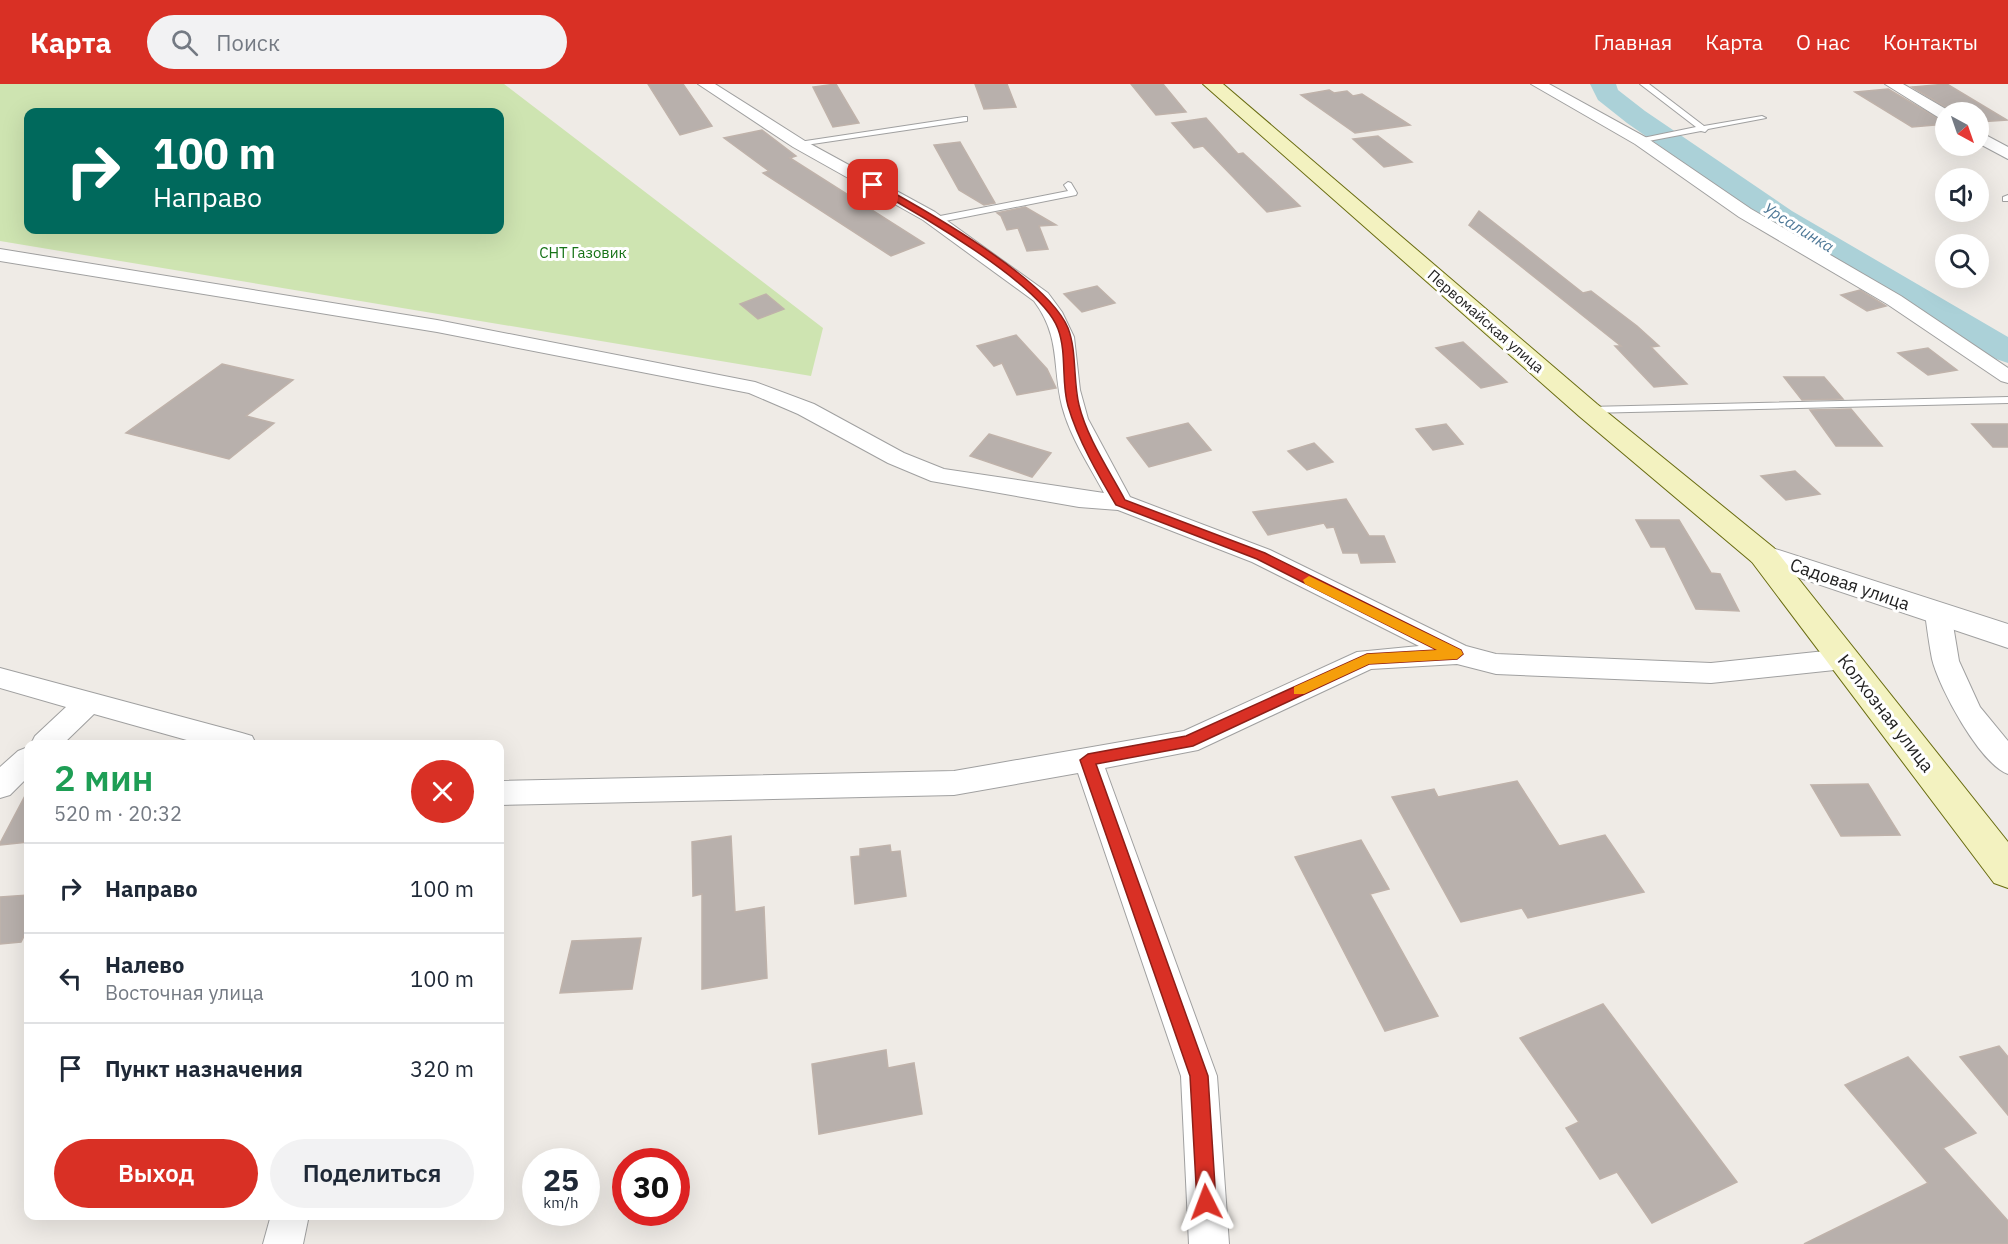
<!DOCTYPE html>
<html lang="ru">
<head>
<meta charset="utf-8">
<style>
  :root { --surface:#fff; --page:#f2f2f3; --text:#1f2937; --muted:#747a83; --line:#e0e1e3; --accent:#d93025 }
  body { margin:0; font-family:"IBM Plex Sans",sans-serif; background:var(--page); color:var(--text); height:100vh; display:flex; flex-direction:column; font-size:22px; white-space:nowrap }
  * { box-sizing:border-box; margin:0 }
  p { font-size:20px; color:var(--muted) }
  .icon { flex:none; width:33px; height:33px; fill:none; stroke:currentColor; stroke-width:2; stroke-linecap:round; stroke-linejoin:round }
  .map { position:relative; flex:1; overflow:hidden }
  .side { position:absolute; left:24px; top:656px; width:480px; height:480px; display:flex; flex-direction:column; background:var(--surface); border-radius:12px; box-shadow:0 6px 24px #0002 }
  .side>* { flex:none }
  .top-card { position:absolute; left:24px; top:24px; width:480px; height:126px; border-radius:12px; box-shadow:0 6px 24px #0002; background:#00695c; color:#fff; overflow:hidden }
  .needle { width:39px; rotate:140deg }
  .tools { position:absolute; left:1935px; top:18px; display:grid; gap:12px }
  .tools a { display:grid; place-items:center; width:54px; height:54px; border-radius:50%; background:var(--surface); box-shadow:0 6px 24px #0002; font-size:30px }
  .speed { position:absolute; left:522px; top:1064px; display:flex; gap:12px; font-size:30px; font-weight:700; text-align:center }
  .speed>* { display:grid; place-content:center; width:78px; height:78px; border-radius:50%; background:var(--surface); box-shadow:0 6px 24px #0002; line-height:1 }
  .speed small { font-size:15px; font-weight:400 }
  .speed .limit { border:9px solid #d22; background:#fff; color:#111 }
  .pin { position:absolute; display:grid; place-items:center; width:51px; height:51px; color:#fff; margin:-26px; border-radius:12px; box-shadow:0 3px 9px #0006 }
  .me { position:absolute; width:66px; margin:-33px; rotate:357deg; stroke-linejoin:round; filter:drop-shadow(0 0 4px #0008) }
  .turn { display:flex; align-items:center; gap:21px; height:126px; padding:0 30px; font-size:27px }
  .turn .icon { width:78px; height:78px; stroke-width:2.5 }
  .turn b { display:block; font-size:42px; line-height:51px }
  .round { display:grid; place-items:center; flex:none; width:63px; height:63px; border-radius:32px; background:var(--page) }
  .head { display:flex; align-items:center; justify-content:space-between; height:102px; padding:0 30px }
  h1 { font-size:36px; font-weight:600; line-height:45px; color:#1e9e55 }
  .action { display:flex; gap:12px; margin-top:auto; padding:12px 30px }
  .action a { flex:1; height:69px; border-radius:36px; background:var(--accent); color:#fff; font-size:24px; font-weight:600; line-height:69px; text-align:center }
  .action a+a { background:var(--page); color:var(--text) }
  ul { padding:0; list-style:none }
  li { display:flex; align-items:center; gap:18px; height:90px; padding:0 30px; border-top:2px solid var(--line) }
  li div { flex:1 }
  li b { display:block; font-size:22px }
  li em { font-style:normal }
  header { display:flex; align-items:center; gap:36px; box-sizing:border-box; height:84px; padding:0 30px; background:var(--accent); color:#fff }
  header strong { font-size:28px }
  nav { display:flex; gap:33px; margin-inline-start:auto; font-size:21px }
  .search { width:420px; height:54px; background:var(--page); display:flex; align-items:center; gap:15px; box-sizing:border-box; padding:0 21px; border-radius:33px; color:var(--muted); font-size:22px }
  .map>svg:first-child { display:block }
</style>
</head>
<body>
<header>
<strong>Карта</strong>
<div class="search"><svg class="icon" aria-label="search" viewBox="0 0 24 24"><circle cx="10" cy="10" r="6"/><path d="M15 15l6 6"/></svg>Поиск</div>
<nav><a>Главная</a><a>Карта</a><a>О нас</a><a>Контакты</a></nav>
</header>
<div class="map">
<svg width="2008" height="1160" viewBox="0 0 2008 1160">
  <rect width="100%" height="100%" fill="#efebe6"/>
  <!-- grass -->
  <path fill="#cee4b1" fill-rule="evenodd" d="M0 0H504L823 244 811 292 0 157ZM28 28H500V146H28Z"/>
  <g fill="none" stroke-linecap="round" stroke-linejoin="round">
    <!-- river -->
    <path fill="#abd1d8" fill-rule="evenodd" d="M1590 0H1616L1618 6 1645 27 1792 127 2008 253V279L1996 275 1770 139 1627 39 1598 16Z"/>
  </g>
  <!-- building -->
  <g fill="#b8b0ac" stroke="#bfb2aa" stroke-width="1.5">
    <path d="M648 0H683L712 42 680 51Z"/>
    <path d="M836 0 859 39 833 43 813 3Z"/>
    <path d="M975 0H1007L1016 23 984 25Z"/>
    <path d="M1131 0H1163L1186 28 1156 31Z"/>
    <path d="M1947 0 2007 36 1978 38V28H1953L1912 3Z"/>
    <path d="M1888 5 1946 39V40L1912 43 1855 8Z"/>
    <path d="M1329 6 1334 9 1347 7 1353 12 1362 10 1410 41 1355 49 1301 11Z"/>
    <path d="M1206 34 1238 70 1243 69 1300 122 1267 128 1203 62 1194 64 1172 39Z"/>
    <path d="M762 46 796 72 790 74 924 159 891 172 763 89 769 87 724 54Z"/>
    <path d="M1378 52 1412 78 1384 83 1353 55Z"/>
    <path d="M960 58 995 119 984 121 959 106 934 61Z"/>
    <path d="M1025 123 1056 141 1039 142 1048 165 1027 167 1018 144 1007 146 1001 132 997 129Z"/>
    <path d="M1479 127 1583 209 1591 207 1637 242 1659 262 1651 263 1687 300 1654 303 1615 262H1621L1469 141Z"/>
    <path d="M1097 202 1115 219 1082 228 1064 210Z"/>
    <path d="M1860 206 1886 222 1867 227 1841 211Z"/>
    <path d="M766 210 784 225 758 235 740 220Z"/>
    <path d="M1016 251 1047 285 1056 304 1017 311 1002 279 994 282 977 262Z"/>
    <path d="M1463 258 1507 298 1481 304 1436 264Z"/>
    <path d="M1928 264 1957 286 1928 291 1898 269Z"/>
    <path d="M222 280 293 296 246 332 274 339 229 375 126 349Z"/>
    <path d="M1784 293H1824L1843 315 1802 316Z"/>
    <path d="M1851 325 1882 362H1836L1810 326Z"/>
    <path d="M1188 339 1211 366 1149 383 1127 354Z"/>
    <path d="M1446 340 1463 360 1433 366 1416 345Z"/>
    <path d="M1972 340H2008V363H1993Z"/>
    <path d="M989 350 1051 369 1032 393 970 372Z"/>
    <path d="M1314 359 1333 378 1307 386 1288 367Z"/>
    <path d="M1795 387 1820 410 1786 416 1761 392Z"/>
    <path d="M1346 415 1369 452H1384L1395 478 1361 479 1358 469H1343L1334 443 1327 444 1324 439 1268 451 1253 428Z"/>
    <path d="M1636 436H1679L1711 489 1720 490 1739 527 1696 525 1665 463H1651Z"/>
    <path d="M1517 697 1559 762 1605 751 1644 808 1528 834 1522 824 1461 838 1392 713 1434 705 1438 713Z"/>
    <path d="M1868 700 1900 751 1841 752 1811 701Z"/>
    <path d="M28 706V758L0 761V759Z"/>
    <path d="M731 752 735 828 764 823 767 894 702 905V810L693 812 692 758Z"/>
    <path d="M1361 756 1389 805 1370 810 1438 932 1385 947 1295 773Z"/>
    <path d="M890 761 891 768 900 767 906 812 855 820 851 773 860 772V765Z"/>
    <path d="M28 811V844L21 858 0 860V813Z"/>
    <path d="M641 854 632 905 560 909 572 857Z"/>
    <path d="M1603 920 1737 1098 1652 1139 1617 1088 1600 1095 1566 1044 1579 1038 1520 954Z"/>
    <path d="M1999 962 2008 973V1031L1960 973Z"/>
    <path d="M886 966 888 984 914 979 922 1030 819 1050 812 980Z"/>
    <path d="M1908 973 1976 1049 1943 1064 2008 1137V1160H1804L1928 1099 1845 1001Z"/>
  </g>
  <g fill="none" stroke-linecap="round" stroke-linejoin="round">
    <!-- service casing -->
    <g stroke="#a0a0a0" stroke-width="2">
      <g id="service">
        <path d="M1640 0H1649L1704 42 1762 32 1766 34 1708 45 1705 48 1701 47 1638 59V55L1696 43Z"/>
        <path d="M964 33H967V37L799 62 795 60 799 58Z"/>
        <path d="M1068 98 1071 99 1077 109 1076 111 935 139 931 136 935 133 1068 107 1064 101Z"/>
        <path d="M2008 111V117H2003V113Z"/>
        <path d="M2008 313V319L1588 329 1583 326 1588 323Z"/>
      </g>
    </g>
    <!-- minor casing -->
    <g stroke="#a0a0a0" stroke-width="2">
      <g id="minor">
        <path d="M698 0H715L805 57 935 128 1048 209 1062 228 1074 253 1080 306 1088 335 1130 413 1270 466 1466 562 1496 570 1711 579 1844 565 1854 568 1857 575 1854 582 1844 585 1711 599 1496 590 1457 580 1371 585 1198 666 1105 684 1217 992 1229 1160H1189L1181 992 1078 689 954 711 500 721V697L954 687 1184 647 1357 568 1419 562 1252 478 1118 426 1079 423 931 397 888 379 798 330 749 309 437 248 0 177V165L437 236 755 298 814 320 904 369 944 385 1104 409C1089 381 1070 353 1062 322 1052 282 1061 253 1034 217L923 136 793 63Z"/>
        <path d="M1531 0H1549L1647 54 1751 125 1901 212 2008 284V299L2001 297 1887 220 1739 133 1635 60Z"/>
        <path d="M1885 0H1903L1951 28H1946V37L1941 35Z"/>
        <path d="M1978 47 2008 63V75L1978 59Z"/>
        <path d="M1938 520 1947 522 1951 529 1959 577 1980 623 2008 657V690C1980 680 1939 604 1932 575 1929 560 1927 544 1925 529L1929 522Z"/>
        <path d="M0 584 242 649 252 652 256 660H201L94 630 63 660H31L35 652 66 623 0 604Z"/>
        <path d="M28 663V693L10 711 0 714V683L18 667Z"/>
        <path d="M271 1131H309L303 1160H263Z"/>
      </g>
    </g>
    <!-- tertiary casing -->
    <g stroke="#a0a0a0" stroke-width="2">
      <path id="tertiary" d="M1763 461 2008 540V564L1752 478 1748 471 1752 464Z"/>
    </g>
    <!-- secondary casing -->
    <g stroke="#696c10" stroke-width="2">
      <path id="secondary" d="M1203 0H1223L1597 320 1774 464 2008 758V804L1994 799 1752 478 1579 332Z"/>
    </g>
    <!-- service -->
    <use href="#service" fill="#fff" fill-rule="evenodd"/>
    <!-- minor -->
    <use href="#minor" fill="#fff" fill-rule="evenodd"/>
    <!-- tertiary -->
    <use href="#tertiary" fill="#fff" fill-rule="evenodd"/>
    <!-- secondary -->
    <use href="#secondary" fill="#f3f2c0" fill-rule="evenodd"/>
  </g>
  <!-- route -->
  <path fill="#d93025" stroke="#8d1f18" stroke-width="1.5" d="M870 99H876C925 126 1047 194 1068 244 1077 267 1073 297 1079 321 1087 354 1109 386 1125 416L1265 469 1461 566 1463 570 1457 575 1369 580 1193 662 1096 680 1208 992 1216 1118 1213 1125 1206 1128 1199 1125 1197 1118 1190 992 1080 676 1088 670 1186 652 1367 570 1437 566 1257 475 1116 421C1098 391 1078 356 1068 322 1061 298 1067 269 1058 245 1042 200 914 127 870 103Z"/>
  <!-- slow -->
  <path fill="#f59e0b" d="M1309 492 1461 566 1463 570 1457 575 1369 580 1304 610H1294V603L1367 570 1437 566 1305 500 1303 496Z"/>
  <g text-anchor="middle" dominant-baseline="central" stroke-width="6" stroke-linejoin="round" paint-order="stroke">
    <!-- far-park labels -->
    <g font-size="15" fill="#177318" stroke="#fff">
      <text x="583" y="168">СНТ Газовик</text>
    </g>
    <!-- far-street labels -->
    <g font-size="15" fill="#1f1f1f" stroke="#fff">
      <text transform="translate(1486 237) rotate(41)">Первомайская улица</text>
    </g>
    <!-- far-water labels -->
    <g font-size="16" font-style="italic" fill="#4e7897" stroke="#fff">
      <text transform="translate(1799 143) rotate(32)">Урсалинка</text>
    </g>
    <!-- street labels -->
    <g font-size="18" fill="#1f1f1f" stroke="#fff">
      <text transform="translate(1850 500) rotate(19)">Садовая улица</text>
      <text transform="translate(1886 629) rotate(52)">Колхозная улица</text>
    </g>
  </g>
</svg>
<div class="tools">
<a><svg class="needle" viewBox="-14 -14 28 28"><path d="M0-13l5 13h-10z" fill="#e53935"/><path d="M0 13l5-13h-10z" fill="#747a83"/></svg></a>
<a><svg class="icon" aria-label="sound" viewBox="0 0 24 24"><path d="M4 9h4l5-4v14l-5-4H4zM17 9q2 3 0 6"/></svg></a>
<a><svg class="icon" aria-label="search" viewBox="0 0 24 24"><circle cx="10" cy="10" r="6"/><path d="M15 15l6 6"/></svg></a>
</div>
<div class="speed"><div>25<small>km/h</small></div><div class="limit">30</div></div>
<div class="pin" style="left:873px;top:101px;background:#d93025"><svg class="icon" aria-label="arrive" viewBox="0 0 24 24"><path d="M6 21V4h12l-3 4 3 4H6"/></svg></div>
<svg class="me" style="left:1206px;top:1118px" viewBox="-20 -20 40 40"><path d="M0-17L14 15 0 8-14 15z" fill="#d93025" stroke="#fff" stroke-width="4"/></svg>
<div class="top-card">
<div class="turn"><svg class="icon" aria-label="right" viewBox="0 0 24 24"><path d="M7 20v-9h11M14 6l5 5-5 5"/></svg><div><b>100 m</b>Направо</div></div>
</div>
<section class="side">
<div class="head"><div><h1>2 мин</h1><p>520 m · 20:32</p></div><a class="round" style="background:#d93025;color:#fff"><svg class="icon" aria-label="close" viewBox="0 0 24 24"><path d="M6 6l12 12M18 6L6 18"/></svg></a></div>
<ul>
<li><svg class="icon" aria-label="right" viewBox="0 0 24 24"><path d="M7 20v-9h11M14 6l5 5-5 5"/></svg><div><b>Направо</b></div><em>100 m</em></li>
<li><svg class="icon" aria-label="left" viewBox="0 0 24 24"><path d="M17 20v-9H6M10 6l-5 5 5 5"/></svg><div><b>Налево</b><p>Восточная улица</p></div><em>100 m</em></li>
<li><svg class="icon" aria-label="arrive" viewBox="0 0 24 24"><path d="M6 21V4h12l-3 4 3 4H6"/></svg><div><b>Пункт назначения</b></div><em>320 m</em></li>
</ul>
<div class="action"><a>Выход</a><a>Поделиться</a></div>
</section>
</div>
</body>
</html>
